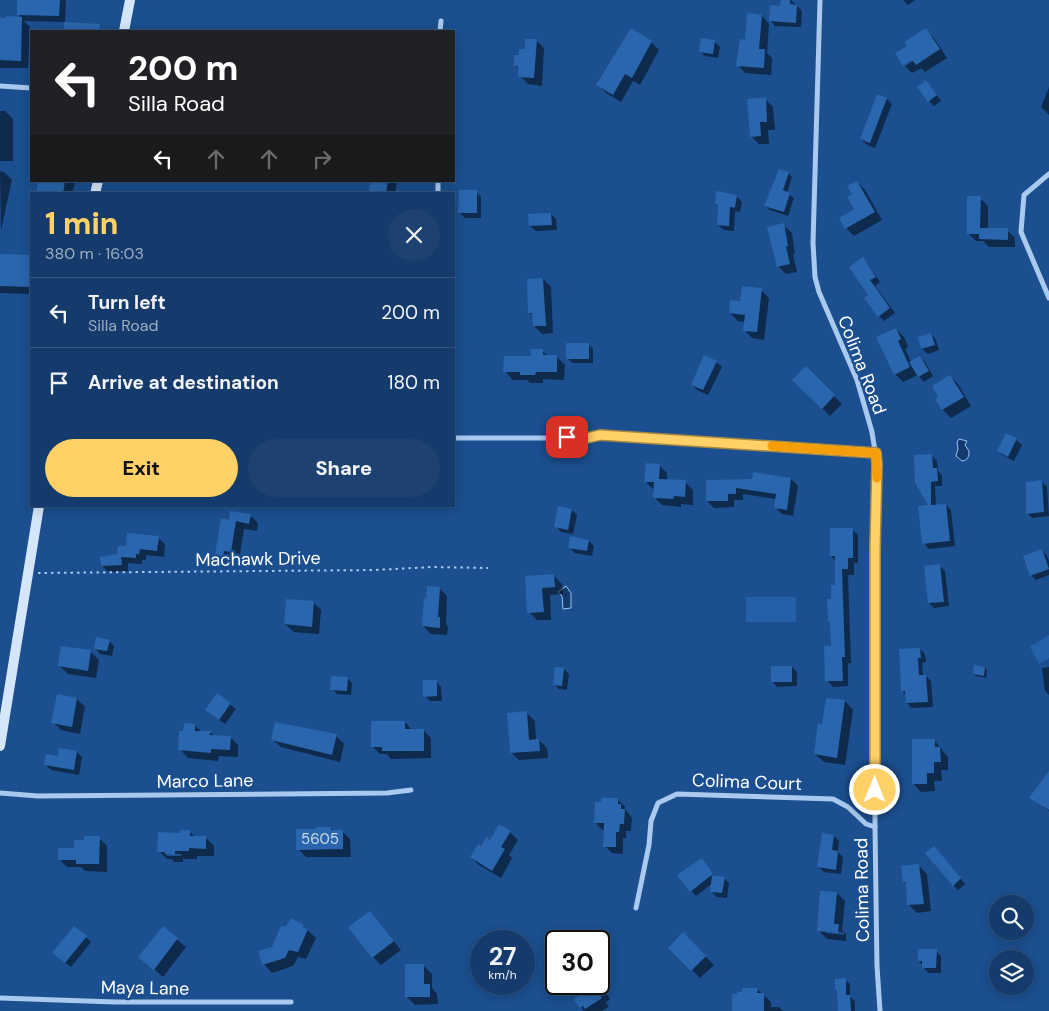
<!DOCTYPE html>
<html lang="en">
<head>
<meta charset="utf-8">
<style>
  :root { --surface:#143b6b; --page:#1d4271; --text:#f1f3f6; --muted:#9dadc1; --line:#33557e; --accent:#ffd166 }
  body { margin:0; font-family:"DM Sans",sans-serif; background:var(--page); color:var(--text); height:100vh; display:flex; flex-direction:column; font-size:19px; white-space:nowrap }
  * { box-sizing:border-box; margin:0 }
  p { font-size:16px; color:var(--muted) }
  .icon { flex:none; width:28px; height:28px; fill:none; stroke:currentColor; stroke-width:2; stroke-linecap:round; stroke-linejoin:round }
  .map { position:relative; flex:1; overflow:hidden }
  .drawer { position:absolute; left:30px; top:192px; width:425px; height:315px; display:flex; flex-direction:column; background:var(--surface); border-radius:0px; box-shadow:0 2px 12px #0003,0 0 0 1px var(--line) }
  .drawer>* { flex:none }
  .guide { position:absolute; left:30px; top:30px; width:425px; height:152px; border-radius:0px; box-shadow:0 2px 12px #0003,0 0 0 1px var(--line); background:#202124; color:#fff; overflow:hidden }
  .controls { position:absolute; left:989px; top:895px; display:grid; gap:10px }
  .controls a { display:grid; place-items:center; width:45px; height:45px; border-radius:50%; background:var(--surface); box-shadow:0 2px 12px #0003,0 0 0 1px var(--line); font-size:25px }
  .speed { position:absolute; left:470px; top:930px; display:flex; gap:10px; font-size:25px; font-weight:700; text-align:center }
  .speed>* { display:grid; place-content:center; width:65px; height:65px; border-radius:50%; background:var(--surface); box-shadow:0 2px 12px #0003,0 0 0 1px var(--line); line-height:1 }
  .speed small { font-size:12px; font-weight:400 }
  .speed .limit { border:2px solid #111; border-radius:8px; background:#fff; color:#111 }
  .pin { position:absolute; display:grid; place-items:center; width:42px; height:42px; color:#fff; margin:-21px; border-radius:10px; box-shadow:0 2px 8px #0006 }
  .me { position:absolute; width:55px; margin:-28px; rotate:0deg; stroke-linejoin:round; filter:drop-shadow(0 0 4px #0008) }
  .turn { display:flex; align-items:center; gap:18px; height:105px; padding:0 15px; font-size:22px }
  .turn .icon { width:65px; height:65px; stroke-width:2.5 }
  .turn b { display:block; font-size:35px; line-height:42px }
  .lanes { display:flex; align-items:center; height:48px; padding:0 15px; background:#0003; justify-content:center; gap:25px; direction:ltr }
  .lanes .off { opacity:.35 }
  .round { display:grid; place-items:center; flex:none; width:52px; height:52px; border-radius:26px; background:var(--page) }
  .summary { display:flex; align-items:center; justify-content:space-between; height:85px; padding:0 15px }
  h1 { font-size:30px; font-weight:800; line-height:38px; color:var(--accent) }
  .action { display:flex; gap:10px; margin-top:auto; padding:10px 15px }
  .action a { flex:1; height:58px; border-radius:30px; background:var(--accent); color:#111; font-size:20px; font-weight:800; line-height:58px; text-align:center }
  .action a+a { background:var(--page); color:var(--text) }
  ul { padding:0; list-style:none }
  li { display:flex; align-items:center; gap:15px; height:70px; padding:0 15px; border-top:1px solid var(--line) }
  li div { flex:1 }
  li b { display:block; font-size:19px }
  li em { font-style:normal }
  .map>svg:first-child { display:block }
</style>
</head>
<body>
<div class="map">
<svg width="1049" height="1011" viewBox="0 0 1049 1011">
  <rect width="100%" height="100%" fill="#1b4f8f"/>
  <!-- green -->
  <g fill="#2461a8">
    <rect x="746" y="597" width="50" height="25"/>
    <path d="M1049 635V658L1039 664 1030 647Z"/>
  </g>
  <!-- water -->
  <g fill="#123a6d" stroke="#9cc4f0">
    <path d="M959 439 967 441 965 445 969 451C969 457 968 460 962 461L956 456 958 449 957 442Z"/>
    <path d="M566 586 571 593V608L563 609 562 596 558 592Z"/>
  </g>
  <!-- shadow -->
  <g fill="#0007" fill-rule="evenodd">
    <path d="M19 0H66L65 22 24 21 30 27 28 68H0V19H23L18 14Z"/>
    <path d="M782 0H791L802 11 801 27 775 26 770 20 782 7Z"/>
    <path d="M903 0H915L908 5Z"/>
    <path d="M762 16 769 24 767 53 772 58 771 75 745 73 738 65 746 41Z"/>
    <path d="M926 30 934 38 947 58 925 72 921 68 912 73 905 66 918 58 909 46Z"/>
    <path d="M536 40 544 48 542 86 528 84 520 76V70L515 65 526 50Z"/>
    <path d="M651 42 659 50 640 85 633 81 621 102 606 93 598 85Z"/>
    <path d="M715 42 720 47 718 58 705 56 700 51Z"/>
    <path d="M931 87 941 101 934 106 929 101Z"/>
    <path d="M1049 87V115L1041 107Z"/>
    <path d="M878 96 887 99 892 104 875 148 866 144 861 139Z"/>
    <path d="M765 99 773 107 775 130H768L769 144H759L751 136Z"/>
    <path d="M0 111H5L13 119V161H0Z"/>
    <path d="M0 171 4 172 12 180 1 230Z"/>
    <path d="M788 173 792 177 787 193 794 198 788 216 770 210 766 206Z"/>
    <path d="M40 181H74L75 182 72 194H37Z"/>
    <path d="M371 181H397L395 194H374L370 190Z"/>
    <path d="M857 182 865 190 882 220 854 236 846 228 856 209Z"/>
    <path d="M476 192 481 197V218H465L460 213Z"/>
    <path d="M736 196 742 202 740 212 735 211 734 231 724 230 718 225 719 207 716 204Z"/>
    <path d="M980 198 988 206V229L1007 230 1015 238V247H989L983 241H976L968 233Z"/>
    <path d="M551 214 556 219 557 230 536 231 530 226Z"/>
    <path d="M783 225 792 233 795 254H793L797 272 786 274 778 266Z"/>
    <path d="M0 255 31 256V294L0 293Z"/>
    <path d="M868 264 880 282 875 286 895 313 884 321 879 316 870 296Z"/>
    <path d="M543 279 551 287 553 333 542 334 534 326V317L530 313Z"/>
    <path d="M761 290 769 298 764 340 752 338 744 330 745 322 738 321 730 313 741 303Z"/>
    <path d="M896 329 904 337 908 347 905 349 911 362 920 357 925 362 933 376 924 382 918 375 903 382 895 374Z"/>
    <path d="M931 334 936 340 939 350 928 354 922 349Z"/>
    <path d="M588 344 593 349V363H573L567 358Z"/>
    <path d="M542 351 548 356 557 357 565 365 564 380 543 379V383H530L527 380H513L505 371Z"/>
    <path d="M716 362 722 367 708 395 697 390 692 385Z"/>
    <path d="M806 368 842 404 830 416 794 380Z"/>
    <path d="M950 376 958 384 971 406 951 418 943 410 937 399 940 397Z"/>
    <path d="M1006 435 1016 440 1022 445 1014 461 1004 456 998 451Z"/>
    <path d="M932 456 937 461 938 471 942 475V486H935L936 506 946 505 951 510 955 546 929 549 924 543 930 506 916 483Z"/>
    <path d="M659 465 667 473V480L685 482 693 490V505L681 504V507L662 505 654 497V490L646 482Z"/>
    <path d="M791 479 798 486 793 516 782 514 775 507 776 499 743 494V500H734V507L714 508 707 501V481Z"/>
    <path d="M1042 482 1047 487 1049 516 1032 518 1027 513Z"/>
    <path d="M572 510 577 515 573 534 561 532 556 526Z"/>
    <path d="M250 515 258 523 257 531 244 529 239 560 232 558 231 564 224 563 216 555 230 521Z"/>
    <path d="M852 529 858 535V563H854V575H848L851 663H848V686L833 687 827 680 832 647 833 600 836 586V561L831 556Z"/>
    <path d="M158 538 165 544 164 557 146 555V560H142V564L128 563V571L109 572 102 566 118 556 127 548Z"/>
    <path d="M589 541 594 546 592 556 575 553 570 548Z"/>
    <path d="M1042 550 1047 556 1049 561V575L1036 580 1031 575Z"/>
    <path d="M940 566 945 571 949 606 934 608 929 603Z"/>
    <path d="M554 576 562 584 563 594 550 595 551 620H537L529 612 526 577Z"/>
    <path d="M439 588 447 596 446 624 448 627 447 635 431 634 423 626 427 600Z"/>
    <path d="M313 602 321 610 319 634 294 632 285 624Z"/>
    <path d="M109 641 114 646 112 656 100 654 95 648Z"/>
    <path d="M920 649 925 654 926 662 922 663 923 676H926L931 681 933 707 912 708 907 703 906 695 902 691Z"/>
    <path d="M90 651 99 660 96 678 68 674 60 666Z"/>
    <path d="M792 667 797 672V686L777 687 772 681Z"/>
    <path d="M1049 667V695L1045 691 1042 668Z"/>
    <path d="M985 668 987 670 986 678 976 676 974 674Z"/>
    <path d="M564 669 569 674 567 690 559 689 554 684Z"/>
    <path d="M347 678 352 683 351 695 337 694 332 689Z"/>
    <path d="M436 681 441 687 442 701H430L425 696Z"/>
    <path d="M217 695 236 709 225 724 212 715Z"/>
    <path d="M77 699 85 707 80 734 61 730 53 722Z"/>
    <path d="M845 701 853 710 845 765 824 762 815 754 824 725Z"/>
    <path d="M527 713 535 721 536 740H539L547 748 548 758 519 760 511 752Z"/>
    <path d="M405 722 412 730H423L431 738V758L391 759 387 754H380L372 746Z"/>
    <path d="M194 725 202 732 211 733 215 737H230L238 745V757L219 756 218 761 188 758 180 749 184 733Z"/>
    <path d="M336 736 344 744 340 762 281 747 272 739Z"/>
    <path d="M934 740 948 757V770H941L942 781H934L935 791 921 792 913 783Z"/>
    <path d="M77 752 82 757 79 775 51 770 46 765 59 757Z"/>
    <path d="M1049 773V811L1031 798Z"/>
    <path d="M618 800 625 807V809L632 818 631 831H626V838H623V854L612 853 605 846V830H602L595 822Z"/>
    <path d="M331 828 334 831H342L350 839 351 857H306L298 849Z"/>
    <path d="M189 831 195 837 206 838 214 846V856H197V859H183V862H174L172 859H167L159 851 182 834ZM165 853 181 854V856H167Z"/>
    <path d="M510 832 518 840 509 855 512 858 501 878 479 865 471 857 490 841Z"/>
    <path d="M834 836 839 841 838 852 843 857 841 874 824 872 819 867Z"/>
    <path d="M99 838 107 846V872L85 871 81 867H67L59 859 86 841Z"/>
    <path d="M939 853 965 884 958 890 953 885Z"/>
    <path d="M706 865 715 877 724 878 729 883 727 898 717 897 712 892 713 883 696 896 691 891Z"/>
    <path d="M919 866 927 874 931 911 917 913 909 905 907 884 904 881Z"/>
    <path d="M837 893 845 901 842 930 846 934V941L827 939 819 931ZM826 931 844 932V935L826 933Z"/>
    <path d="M369 912 401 950 381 965 373 957Z"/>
    <path d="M303 926 316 938 306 959 298 957 293 966 272 973 264 964 273 948Z"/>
    <path d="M74 927 91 942 71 967 59 958Z"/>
    <path d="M163 928 186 947 163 977 140 957Z"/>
    <path d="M683 934 714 965 700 978 670 948Z"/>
    <path d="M936 951 941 956V973H928L919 961Z"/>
    <path d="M424 966 432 974V988L437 994 438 1004 415 1005 407 997Z"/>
    <path d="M599 976 602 981 599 983 610 999 606 1002 609 1007 602 1011H584L581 1007 580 997 571 984H599Z"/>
    <path d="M845 980 850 984V997L855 1001V1011H839L838 992 836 989Z"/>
    <path d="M757 989 771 1002V1007H779L783 1011H734L738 996Z"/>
  </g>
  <!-- building -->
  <g fill="#2a66ad">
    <path d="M17 0H60L59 16 17 15Z"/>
    <path d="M781 0H790V4L797 5 796 23 769 21 770 5 780 6Z"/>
    <path d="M747 13 762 15 759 49H765L764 68 736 66 740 39 745 40Z"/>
    <path d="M6 16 22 17 21 61 0 60V18H6Z"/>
    <path d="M64 22 100 24 99 31H64Z"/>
    <path d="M631 28 652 41 632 78 625 74 613 95 596 85Z"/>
    <path d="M926 28 940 49 916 65 912 60 903 66 895 53 907 46 904 42Z"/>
    <path d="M701 38 715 40 713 54 699 52Z"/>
    <path d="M525 39H537L534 78 518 77V66H514V55H519V49H525Z"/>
    <path d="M926 80 937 95 928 102 917 87Z"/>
    <path d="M877 94 887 98 870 143 860 139Z"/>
    <path d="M766 97 767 122H760L761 136 750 137 747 99Z"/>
    <path d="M779 169 789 172 783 190 790 193 784 212 764 206Z"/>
    <path d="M38 181H65L63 194H36Z"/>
    <path d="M370 181H388L386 193 369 191Z"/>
    <path d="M857 181 875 212 845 229 839 218 854 209 847 197 852 194 847 186Z"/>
    <path d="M459 190H477V213H458Z"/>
    <path d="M716 191 737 195 735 208 730 207 729 226 717 225 718 205 715 204Z"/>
    <path d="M967 196H981L980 228H1008V240L979 239V234H967Z"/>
    <path d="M551 213 552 225 529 226 528 214Z"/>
    <path d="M784 223 788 246 786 247 790 264 777 267 767 227Z"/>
    <path d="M0 254 31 255V287L0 286Z"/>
    <path d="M863 257 876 277 870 280 890 308 878 317 864 298 868 295 849 267Z"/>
    <path d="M543 278 546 326H533L532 313H528L527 279Z"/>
    <path d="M742 286 762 288 757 332 743 331 745 315 729 313 730 300 740 301Z"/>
    <path d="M896 328 901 339 898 341 910 367 894 375 876 337Z"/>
    <path d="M931 333 935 345 921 349 918 337Z"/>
    <rect x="566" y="343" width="23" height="16"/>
    <path d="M531 349H543V355H557V372H536L535 375H520V372H503L504 356H531Z"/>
    <path d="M704 355 717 361 703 390 691 385Z"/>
    <path d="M920 356 929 371 918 377 909 362Z"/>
    <path d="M806 366 835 395 822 409 792 380Z"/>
    <path d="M950 375 964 397 942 410 935 399 938 397 932 386Z"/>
    <path d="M1006 433 1017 438 1008 457 997 451Z"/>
    <path d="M932 454 933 468H937L938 481 931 482V505L946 504 950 541 922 544 918 506 928 505 915 483 914 455Z"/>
    <path d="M646 463 660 464 659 479 686 480 685 497 674 496 673 499 653 498 654 482H644Z"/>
    <path d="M753 472 791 478 787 510 774 508 776 494 736 488V494H728V501H706V480L752 479Z"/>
    <path d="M1042 480 1044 512 1026 514V482Z"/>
    <path d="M558 506 572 509 568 530 554 527Z"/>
    <path d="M230 511 251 514 249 524 236 521 231 552 224 551 223 557 215 555 221 518 229 520Z"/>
    <path d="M830 528H853V558H848V569H842L845 657H842L843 681H825L824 646H831L830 622H828L827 599H831V585H835V556H830Z"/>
    <path d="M127 533 159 536 157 551 140 549 139 554H136V558L121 557 122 565 101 566 100 557 117 554 118 546H126Z"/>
    <path d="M570 536 589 540 587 551 568 548Z"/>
    <path d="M1042 549 1049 569 1030 576 1023 556Z"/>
    <path d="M940 564 944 602 928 603 924 566Z"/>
    <path d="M554 574 555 587 542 588 544 612 527 613 525 576Z"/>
    <path d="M427 586 440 587 438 617H440V628L422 626 424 598 426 599Z"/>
    <path d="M286 599 314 601 312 627 284 624Z"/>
    <path d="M96 637 110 640 107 651 94 649Z"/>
    <path d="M61 646 91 650 88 671 58 666Z"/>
    <path d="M920 648 921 658H918L919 675H926L928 702 906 703 905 691 901 692 899 649Z"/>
    <path d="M974 665 985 667 984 676 973 674Z"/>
    <rect x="771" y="666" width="21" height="16"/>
    <path d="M555 667 564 668 562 686 553 685Z"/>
    <path d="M331 676 348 677 347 691 330 690Z"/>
    <path d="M423 680H437V696L423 697Z"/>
    <path d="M217 693 231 703 219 720 205 710Z"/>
    <path d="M57 694 77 698 72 727 51 723Z"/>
    <path d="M826 698 845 700 837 758 814 754 818 723 822 724Z"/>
    <path d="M527 711 529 740 539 739 540 751 510 753 507 713Z"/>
    <path d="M371 721H405V729H424V751H382V747H371Z"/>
    <path d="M275 722 337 734 332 755 271 740Z"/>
    <path d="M184 723 195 724V731H212L209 735 231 736 230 750 211 749V753L178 750 179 731H183Z"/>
    <path d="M912 739H935V747H940L941 762H934V773H927V784H912Z"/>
    <path d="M59 748 77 751 74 770 44 765 46 754 58 756Z"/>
    <path d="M1049 771V810L1029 798Z"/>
    <path d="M601 798H618V804H621V809H625L624 824H620L619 832H616V847H603L604 823H594L595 802H601Z"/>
    <path d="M499 824 511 831 501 847 505 849 492 871 470 857 478 844 481 846 486 837 490 840Z"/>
    <path d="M316 827H331V830H343V849L296 850V829H316Z"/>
    <path d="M181 830H190V836H206V849L189 848V851H175V855L165 854V852H157L158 832 180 833Z"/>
    <path d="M822 833 834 835 832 850 838 851 836 870 817 867Z"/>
    <path d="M84 836H100L99 864H76V860H58V848H74V840H84Z"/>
    <path d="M934 846 961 878 953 886 925 853Z"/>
    <path d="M702 858 713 874 690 892 677 875Z"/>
    <path d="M919 864 924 904 907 905 906 882H903L901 866Z"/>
    <path d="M712 875 725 877 722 893 710 892Z"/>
    <path d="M820 891 837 892 834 924H839L838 933 817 931Z"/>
    <path d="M370 911 394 941 372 958 348 927Z"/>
    <path d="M291 918 304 925 303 927 308 929 298 952 289 950 285 958 262 965 258 951 272 947 281 926H286Z"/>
    <path d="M74 926 87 936 65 963 52 953Z"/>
    <path d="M163 926 178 938 154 970 138 957Z"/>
    <path d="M683 932 706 956 691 971 668 948Z"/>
    <path d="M918 949H937L936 968H922V961H918Z"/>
    <path d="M405 964H424V984H430V997H405Z"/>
    <path d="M846 978V995H850L851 1011H838L837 990H835V979Z"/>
    <path d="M570 984H598L603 991 599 993 602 998 585 1009 583 1006 580 1008 574 1000 578 996Z"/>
    <path d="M742 988H758L757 993H764V1011H732V994H737V992H742Z"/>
  </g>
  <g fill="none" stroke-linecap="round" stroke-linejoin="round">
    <!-- path -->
    <path stroke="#a9c9ee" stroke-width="2" stroke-dasharray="2.5 4" stroke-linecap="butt" d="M38 573 375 570 432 567 488 568"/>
    <!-- street -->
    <g stroke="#a9c9ee" stroke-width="5">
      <path d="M820 0 813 243 815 277 819 292 857 380 872 432 877 464 875 549V827L877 966 880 1011"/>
      <path d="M440 31 441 21"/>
      <path d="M0 86 31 88"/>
      <path d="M1049 174 1024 195 1021 232 1049 298"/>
      <path d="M438 194V181"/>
      <path d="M454 438H587L600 435 876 453"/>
      <path d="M0 793 38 796 387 793 411 790"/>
      <path d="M636 908 649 845 651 821 658 803 677 794 833 799 848 807 866 824 875 827"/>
      <path d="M0 998 115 1002H291"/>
    </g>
    <!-- secondary -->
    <g stroke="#d6e6fa" stroke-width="10">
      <path d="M124 31 130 0"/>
      <path d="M95 194 98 181"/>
      <path d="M0 746 39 506"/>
    </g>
  </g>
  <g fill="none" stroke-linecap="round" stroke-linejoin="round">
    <!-- route casing -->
    <g stroke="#a68842" stroke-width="12">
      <path id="route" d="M567 437 587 438 600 435 876 453 877 464 875 549V790"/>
    </g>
    <!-- route -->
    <use href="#route" stroke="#ffd166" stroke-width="9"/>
    <!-- slow -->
    <path stroke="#f59e0b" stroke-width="9" d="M772 446 876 453 877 478"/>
  </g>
  <g text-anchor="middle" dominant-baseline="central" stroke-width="5" stroke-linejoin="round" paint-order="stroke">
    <!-- number labels -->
    <g font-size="15" fill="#cad9ea">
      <text x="320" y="839">5605</text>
    </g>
    <!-- street labels -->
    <g font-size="18" fill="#fff" stroke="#1b4f8f">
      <text transform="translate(862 365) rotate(69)">Colima Road</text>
      <text transform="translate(258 559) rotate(-1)">Machawk Drive</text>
      <text transform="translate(205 781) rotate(-1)">Marco Lane</text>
      <text transform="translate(747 782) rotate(2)">Colima Court</text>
      <text transform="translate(862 890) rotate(-91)">Colima Road</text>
      <text transform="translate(145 988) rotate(1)">Maya Lane</text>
    </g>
  </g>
</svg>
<div class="controls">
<a><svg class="icon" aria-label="search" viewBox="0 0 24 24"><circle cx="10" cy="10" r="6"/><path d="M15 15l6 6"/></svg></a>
<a><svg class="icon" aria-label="layers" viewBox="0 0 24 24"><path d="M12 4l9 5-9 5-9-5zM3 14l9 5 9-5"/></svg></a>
</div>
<div class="speed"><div>27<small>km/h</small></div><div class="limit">30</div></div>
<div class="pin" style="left:567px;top:437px;background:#d93025"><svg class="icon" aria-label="arrive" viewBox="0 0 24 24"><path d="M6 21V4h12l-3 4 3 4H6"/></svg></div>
<svg class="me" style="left:875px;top:790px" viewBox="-20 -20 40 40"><circle r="17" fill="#ffd166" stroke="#fff" stroke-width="3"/><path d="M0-11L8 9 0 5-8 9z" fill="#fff"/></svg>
<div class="guide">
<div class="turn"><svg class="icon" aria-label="left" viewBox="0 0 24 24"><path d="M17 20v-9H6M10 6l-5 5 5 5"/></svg><div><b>200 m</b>Silla Road</div></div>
<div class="lanes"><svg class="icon" aria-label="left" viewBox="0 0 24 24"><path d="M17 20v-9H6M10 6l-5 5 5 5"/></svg><svg class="icon off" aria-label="ahead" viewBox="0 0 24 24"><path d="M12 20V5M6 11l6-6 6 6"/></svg><svg class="icon off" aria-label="ahead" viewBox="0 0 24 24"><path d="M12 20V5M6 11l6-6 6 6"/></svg><svg class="icon off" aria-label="right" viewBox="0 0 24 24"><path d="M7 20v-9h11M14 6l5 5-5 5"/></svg></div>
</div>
<section class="drawer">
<div class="summary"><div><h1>1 min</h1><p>380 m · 16:03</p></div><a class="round"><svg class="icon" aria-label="close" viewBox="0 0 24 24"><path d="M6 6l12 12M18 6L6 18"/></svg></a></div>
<ul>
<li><svg class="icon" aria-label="left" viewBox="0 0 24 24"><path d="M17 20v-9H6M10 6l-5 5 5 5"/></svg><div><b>Turn left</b><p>Silla Road</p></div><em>200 m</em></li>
<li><svg class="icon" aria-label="arrive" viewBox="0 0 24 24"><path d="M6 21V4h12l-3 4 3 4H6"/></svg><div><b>Arrive at destination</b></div><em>180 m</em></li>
</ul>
<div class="action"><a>Exit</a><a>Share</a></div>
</section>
</div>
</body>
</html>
